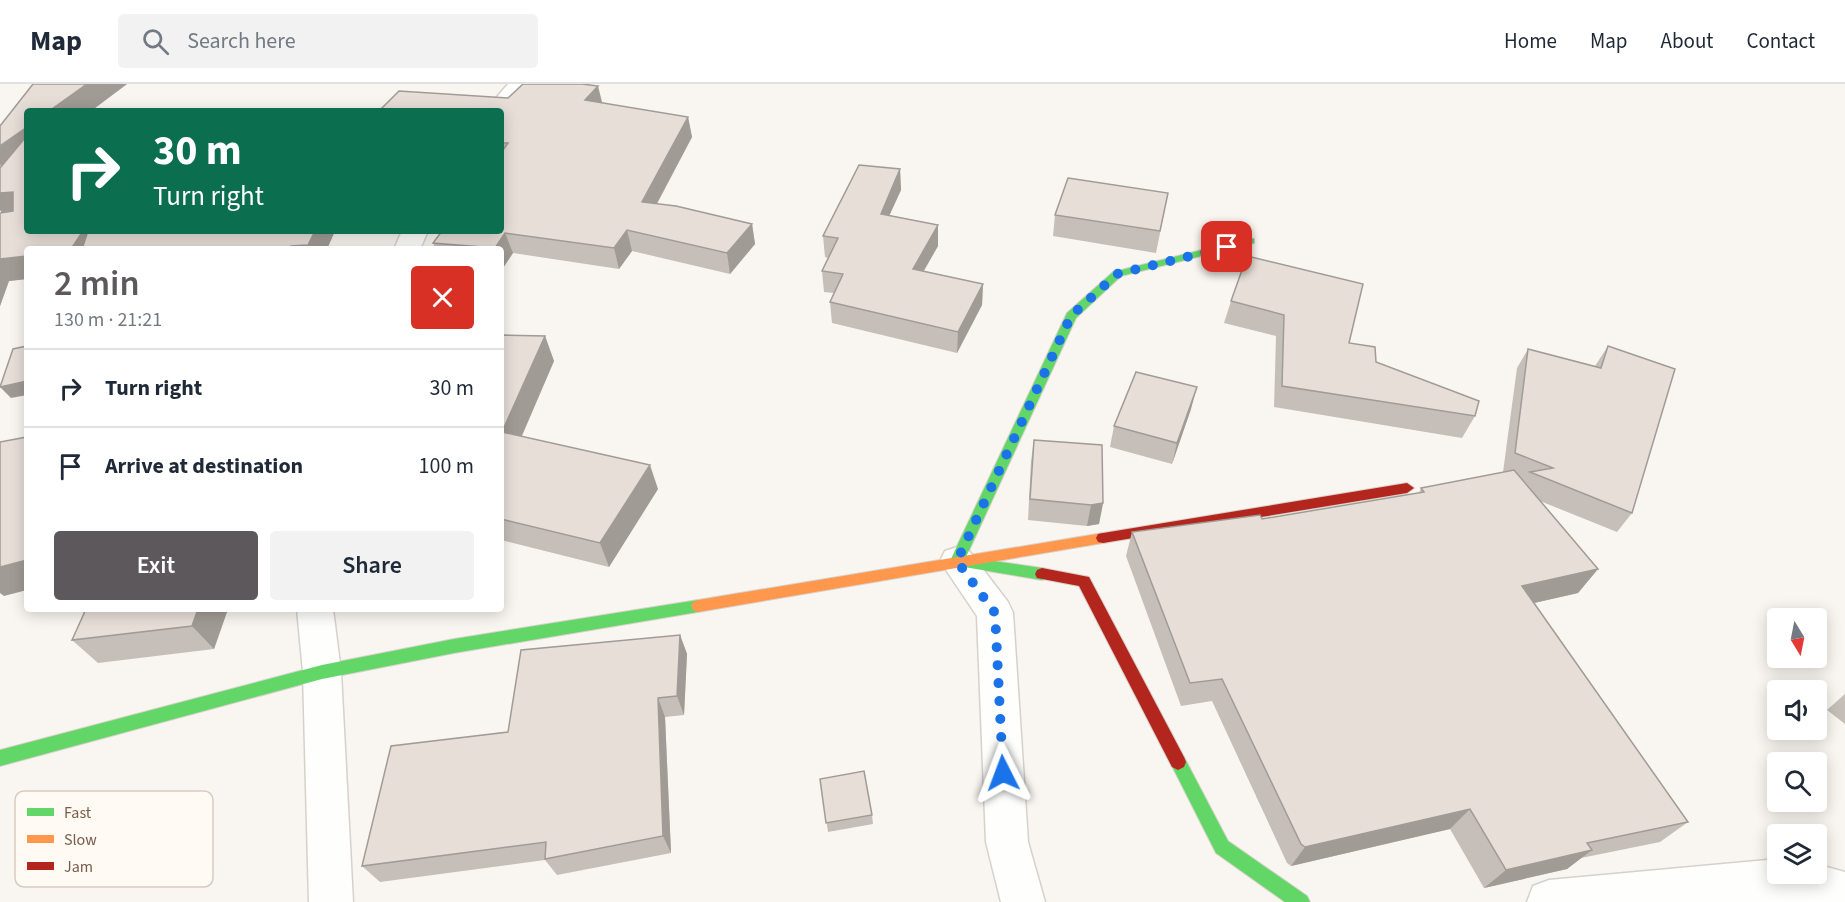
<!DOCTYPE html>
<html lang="en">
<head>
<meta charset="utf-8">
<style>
  :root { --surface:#fff; --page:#f2f2f3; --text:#1f2937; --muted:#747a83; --line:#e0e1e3; --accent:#5c585b }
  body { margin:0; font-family:"Source Sans 3",sans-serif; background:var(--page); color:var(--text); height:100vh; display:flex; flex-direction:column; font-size:22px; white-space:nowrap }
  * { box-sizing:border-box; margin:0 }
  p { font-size:20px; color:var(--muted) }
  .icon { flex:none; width:33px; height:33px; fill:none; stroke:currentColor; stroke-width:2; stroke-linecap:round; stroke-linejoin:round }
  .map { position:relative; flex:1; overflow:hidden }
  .panel { position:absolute; left:24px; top:162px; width:480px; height:366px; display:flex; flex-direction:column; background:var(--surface); border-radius:6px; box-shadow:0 3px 15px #0003 }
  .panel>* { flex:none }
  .hud { position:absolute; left:24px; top:24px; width:480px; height:126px; border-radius:6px; box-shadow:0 3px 15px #0003; background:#0b6e4f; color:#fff; overflow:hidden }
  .needle { width:39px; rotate:170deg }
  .fabs { position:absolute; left:1767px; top:524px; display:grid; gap:12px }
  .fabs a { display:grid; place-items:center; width:60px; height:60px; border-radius:6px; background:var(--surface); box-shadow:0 3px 15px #0003; font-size:30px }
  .pin { position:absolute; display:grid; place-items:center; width:51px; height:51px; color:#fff; margin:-26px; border-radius:12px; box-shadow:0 3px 9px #0006 }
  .me { position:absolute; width:66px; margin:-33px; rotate:357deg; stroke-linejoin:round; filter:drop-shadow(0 0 4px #0008) }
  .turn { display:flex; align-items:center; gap:21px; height:126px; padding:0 30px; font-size:27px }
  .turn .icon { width:78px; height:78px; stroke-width:2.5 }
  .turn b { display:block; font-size:42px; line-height:51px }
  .round { display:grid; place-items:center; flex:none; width:63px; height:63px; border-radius:6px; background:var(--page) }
  .headline { display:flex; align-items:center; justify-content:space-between; height:102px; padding:0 30px }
  h1 { font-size:36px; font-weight:600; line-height:45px; color:var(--accent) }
  .cta { display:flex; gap:12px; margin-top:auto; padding:12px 30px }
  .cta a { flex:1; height:69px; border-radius:6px; background:var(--accent); color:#fff; font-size:24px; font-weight:600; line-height:69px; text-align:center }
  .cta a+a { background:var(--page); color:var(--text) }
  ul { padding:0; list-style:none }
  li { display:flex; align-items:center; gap:18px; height:78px; padding:0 30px; border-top:2px solid var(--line) }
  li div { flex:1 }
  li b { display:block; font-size:22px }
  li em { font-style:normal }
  header { display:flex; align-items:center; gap:36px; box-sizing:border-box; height:84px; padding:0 30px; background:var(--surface); border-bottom:2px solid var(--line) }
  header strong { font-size:28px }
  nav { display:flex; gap:33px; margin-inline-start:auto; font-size:21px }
  .search { width:420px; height:54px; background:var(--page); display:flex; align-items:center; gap:15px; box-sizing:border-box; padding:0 21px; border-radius:6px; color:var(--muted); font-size:22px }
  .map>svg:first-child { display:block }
</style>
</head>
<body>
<header>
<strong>Map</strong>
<div class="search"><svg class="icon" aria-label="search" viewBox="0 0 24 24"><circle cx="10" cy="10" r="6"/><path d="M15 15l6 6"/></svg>Search here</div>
<nav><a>Home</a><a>Map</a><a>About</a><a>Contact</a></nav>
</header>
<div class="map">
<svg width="1845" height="818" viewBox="0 0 1845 818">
  <rect width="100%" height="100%" fill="#f9f5f0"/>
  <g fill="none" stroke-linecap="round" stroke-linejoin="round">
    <!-- street casing -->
    <g stroke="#d7d1cb" stroke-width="3">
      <g id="street">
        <path d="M508 0H531L504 32H501V27H485Z"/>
        <path d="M402 147H428L420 165H394Z"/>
        <path d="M957 463 969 467 1008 518 1013 529 1028 758 1045 818H1001L986 758 977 532 940 477 945 467Z"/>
        <path d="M297 525H333L341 588 353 818H309L303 588Z"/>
        <path d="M1778 775V789H1816V780L1845 788V818H1527L1533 802 1549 796Z"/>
      </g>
    </g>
    <!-- fast casing -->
    <g stroke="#d9d2cb" stroke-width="2">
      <g id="fast">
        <path d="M1250 154 1254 155V159L1121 192 1076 234 966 473 1042 484 1047 486 1049 490 1047 494 1042 496 952 481 950 477 1067 229 1113 188Z"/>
        <path d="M698 516 703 518 705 522 703 526 698 528 454 569 322 595 0 682V666L322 581 454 555Z"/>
        <path d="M1178 670 1184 673 1228 757 1307 812 1310 818H1285L1216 769 1170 678 1172 673Z"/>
      </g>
    </g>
    <!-- slow casing -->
    <g stroke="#d9d2cb" stroke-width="2">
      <path id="slow" d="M1103 449 1108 450 1110 454 1108 458 1103 459 698 528 693 526 691 522 693 518 698 516Z"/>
    </g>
    <!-- jam casing -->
    <g stroke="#d9d2cb" stroke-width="2">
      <g id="jam">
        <path d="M1407 399 1414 404 1407 409 1103 459 1098 458 1096 454 1098 450 1103 449Z"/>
        <path d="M1042 484 1089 493 1184 673 1186 678 1184 683 1178 686 1172 683 1079 502 1037 494 1035 490 1037 486Z"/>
      </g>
    </g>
    <!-- street -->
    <use href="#street" fill="#fefefd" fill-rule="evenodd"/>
    <!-- fast -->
    <use href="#fast" fill="#63d668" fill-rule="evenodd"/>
    <!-- slow -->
    <use href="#slow" fill="#ff974d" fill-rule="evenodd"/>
    <!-- jam -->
    <use href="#jam" fill="#b3261e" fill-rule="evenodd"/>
  </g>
  <!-- wall -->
  <g fill="#c6bfb9">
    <path d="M33 0H127L91 27H27V147H335L327 165H27V195L9 197 0 222V129H2L0 126V84L1 83 0 82V42Z"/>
    <path d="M508 14 602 19 688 33 692 53 657 120 752 140 755 160 730 190 632 167 619 185 513 169 503 184H501V165H436L433 159 501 147V27Z"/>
    <path d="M900 85 901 106 889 131 938 141V162L924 187 983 200 982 221 957 269 832 239 830 218 834 209 824 208 822 187 828 174 825 173 823 152Z"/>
    <path d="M1168 109 1156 169 1053 152 1055 131Z"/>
    <path d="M1247 172 1349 259 1376 278 1475 332 1462 354 1274 323 1276 252 1224 239 1231 217Z"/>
    <path d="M501 251 545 252 554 277 522 352 658 405 609 483 501 456Z"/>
    <path d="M1608 262 1632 429 1617 448 1540 417 1598 485 1578 509 1534 519 1688 738 1660 758 1581 774 1567 785 1484 804 1450 745 1291 782 1287 779 1212 617 1181 622 1126 472 1132 448 1262 435 1419 409 1421 404 1503 388 1517 284 1528 265 1595 282Z"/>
    <path d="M1191 325 1172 380 1110 363 1114 342Z"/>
    <path d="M1034 356 1103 419 1099 440 1087 442 1028 436 1031 377Z"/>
    <path d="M86 525H228L214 565 98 579 72 556Z"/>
    <path d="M680 551 687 570 684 631 665 633 671 769 557 791 545 776 380 798 362 782 508 648Z"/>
    <path d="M1845 610V640L1827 626Z"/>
    <path d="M820 695 872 731 873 740 828 748Z"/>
  </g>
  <!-- shaded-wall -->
  <g fill="#a19b96">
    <path d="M87 0H127L91 27H49Z"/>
    <path d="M598 2 603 22 585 16Z"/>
    <path d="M688 33 692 53 647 138 642 118Z"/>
    <path d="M27 43V74L7 89 0 80V62Z"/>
    <path d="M900 85 901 106 881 150V130Z"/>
    <path d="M13 108 27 126 4 131 0 126V109Z"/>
    <path d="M752 140 755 160 730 190 727 169Z"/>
    <path d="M938 141V162L913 205V185Z"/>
    <path d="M627 146 632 167 619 185 614 164Z"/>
    <path d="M83 147H110L100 165H71Z"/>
    <path d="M315 147H335L327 165H310L308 161Z"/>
    <path d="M505 149 513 169 503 184 501 179V165H496L495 164Z"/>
    <path d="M27 172V195L9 197 0 222V175Z"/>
    <path d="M983 200 982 221 957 269 958 248Z"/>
    <path d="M545 252 554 277 513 372 502 348Z"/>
    <path d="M27 297V311L11 314 0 303Z"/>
    <path d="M1197 303 1191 325 1172 380 1177 359Z"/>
    <path d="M650 381 658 405 609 483 600 459Z"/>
    <path d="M1103 419 1099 440 1087 442 1091 421Z"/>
    <path d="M27 476V506L4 512 0 509V483Z"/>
    <path d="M1598 485 1578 509 1503 526 1522 502Z"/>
    <path d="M198 525H228L214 565 192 542Z"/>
    <path d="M680 551 687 570 684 631 677 612Z"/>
    <path d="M658 614 665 633 671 769 663 752Z"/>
    <path d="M1470 725 1450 745 1291 782 1305 763Z"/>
    <path d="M1592 766 1567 785 1484 804 1506 786Z"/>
  </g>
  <!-- building -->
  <g fill="#e6ded7" stroke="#a19b96" stroke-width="1.5">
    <path d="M33 0H87L49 27H27V43L0 62V42Z"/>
    <path d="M523 0H582L598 2 585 16 688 33 642 118 676 122 752 140 727 169 627 146 614 164 505 149 495 164 433 159 442 147H501V69L508 59H501V27H379L399 7 508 14Z"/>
    <path d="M25 54H27V147H83L71 165H27V172L0 175V129L13 127V108L0 109V84Z"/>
    <path d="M859 81 900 85 881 130 938 141 913 185 983 200 958 248 830 218 843 190 822 187 838 154 823 152Z"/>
    <path d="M1068 94 1168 109 1160 147 1055 131Z"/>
    <path d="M88 147H315L308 161 291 162V165H82Z"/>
    <path d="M1247 172 1363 200 1349 259 1375 263 1376 278 1479 317 1475 332 1282 302 1284 231 1231 217Z"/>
    <path d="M501 251 545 252 502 348 650 381 600 459 501 435Z"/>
    <path d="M27 262V297L0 303 13 265Z"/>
    <path d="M1608 262 1675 285 1632 429 1530 388 1553 384 1515 369 1528 265 1601 284Z"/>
    <path d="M1136 288 1197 303 1177 359 1114 342Z"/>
    <path d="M27 353V476L0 483V358Z"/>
    <path d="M1034 356 1102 361 1103 419 1091 421 1030 415Z"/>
    <path d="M1514 386 1598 485 1522 502 1688 738 1587 759 1592 766 1506 786 1470 725 1305 763 1301 760 1222 595 1190 599 1132 448 1260 431 1262 435 1424 408 1421 404Z"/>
    <path d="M86 525H198L192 542 72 556Z"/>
    <path d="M680 551 677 612 658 614 663 752 545 775 546 758 362 782 391 662 508 648 521 566Z"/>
    <path d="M864 687 872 731 826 739 820 695Z"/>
  </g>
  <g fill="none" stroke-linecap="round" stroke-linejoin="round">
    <!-- route -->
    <path stroke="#1a73e8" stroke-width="10" stroke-dasharray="0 18" d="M1003 689 995 529 957 477 1071 232 1117 190 1227 163"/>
  </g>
  <!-- legend -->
  <rect x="15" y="707" width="198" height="96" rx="9" fill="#fffaf3" stroke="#d7cbc1" stroke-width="1.5"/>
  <rect x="27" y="724" width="27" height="8" fill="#63d668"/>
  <rect x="27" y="751" width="27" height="8" fill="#ff974d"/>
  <rect x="27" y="778" width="27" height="8" fill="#b3261e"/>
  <g font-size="16" fill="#7a5c4d">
    <text x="64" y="734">Fast</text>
    <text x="64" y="761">Slow</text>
    <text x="64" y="788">Jam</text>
  </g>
</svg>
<div class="fabs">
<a><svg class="needle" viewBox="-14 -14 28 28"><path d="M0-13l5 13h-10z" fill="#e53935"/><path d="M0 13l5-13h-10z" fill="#747a83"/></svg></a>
<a><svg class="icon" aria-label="sound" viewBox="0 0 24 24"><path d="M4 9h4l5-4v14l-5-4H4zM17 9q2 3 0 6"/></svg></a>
<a><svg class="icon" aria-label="search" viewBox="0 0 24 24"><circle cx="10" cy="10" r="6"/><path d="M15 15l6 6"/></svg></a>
<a><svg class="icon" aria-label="layers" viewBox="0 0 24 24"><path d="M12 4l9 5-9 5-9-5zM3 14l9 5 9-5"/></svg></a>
</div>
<div class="pin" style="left:1227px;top:163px;background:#d93025"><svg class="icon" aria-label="arrive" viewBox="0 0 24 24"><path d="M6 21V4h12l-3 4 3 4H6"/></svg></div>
<svg class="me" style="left:1003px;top:689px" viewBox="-20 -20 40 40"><path d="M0-17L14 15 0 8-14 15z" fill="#1a73e8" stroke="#fff" stroke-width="4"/></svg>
<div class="hud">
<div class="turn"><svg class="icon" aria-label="right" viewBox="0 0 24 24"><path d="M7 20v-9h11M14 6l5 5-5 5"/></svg><div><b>30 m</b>Turn right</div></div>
</div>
<section class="panel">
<div class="headline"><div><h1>2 min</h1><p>130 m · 21:21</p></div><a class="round" style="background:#d93025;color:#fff"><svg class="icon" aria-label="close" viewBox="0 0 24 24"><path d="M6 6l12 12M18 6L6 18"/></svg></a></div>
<ul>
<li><svg class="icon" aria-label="right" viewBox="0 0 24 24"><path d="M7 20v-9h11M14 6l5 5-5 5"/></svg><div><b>Turn right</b></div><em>30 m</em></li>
<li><svg class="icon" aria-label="arrive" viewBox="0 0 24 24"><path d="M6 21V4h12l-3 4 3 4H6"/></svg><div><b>Arrive at destination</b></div><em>100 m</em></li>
</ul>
<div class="cta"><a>Exit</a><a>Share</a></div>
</section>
</div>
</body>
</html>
